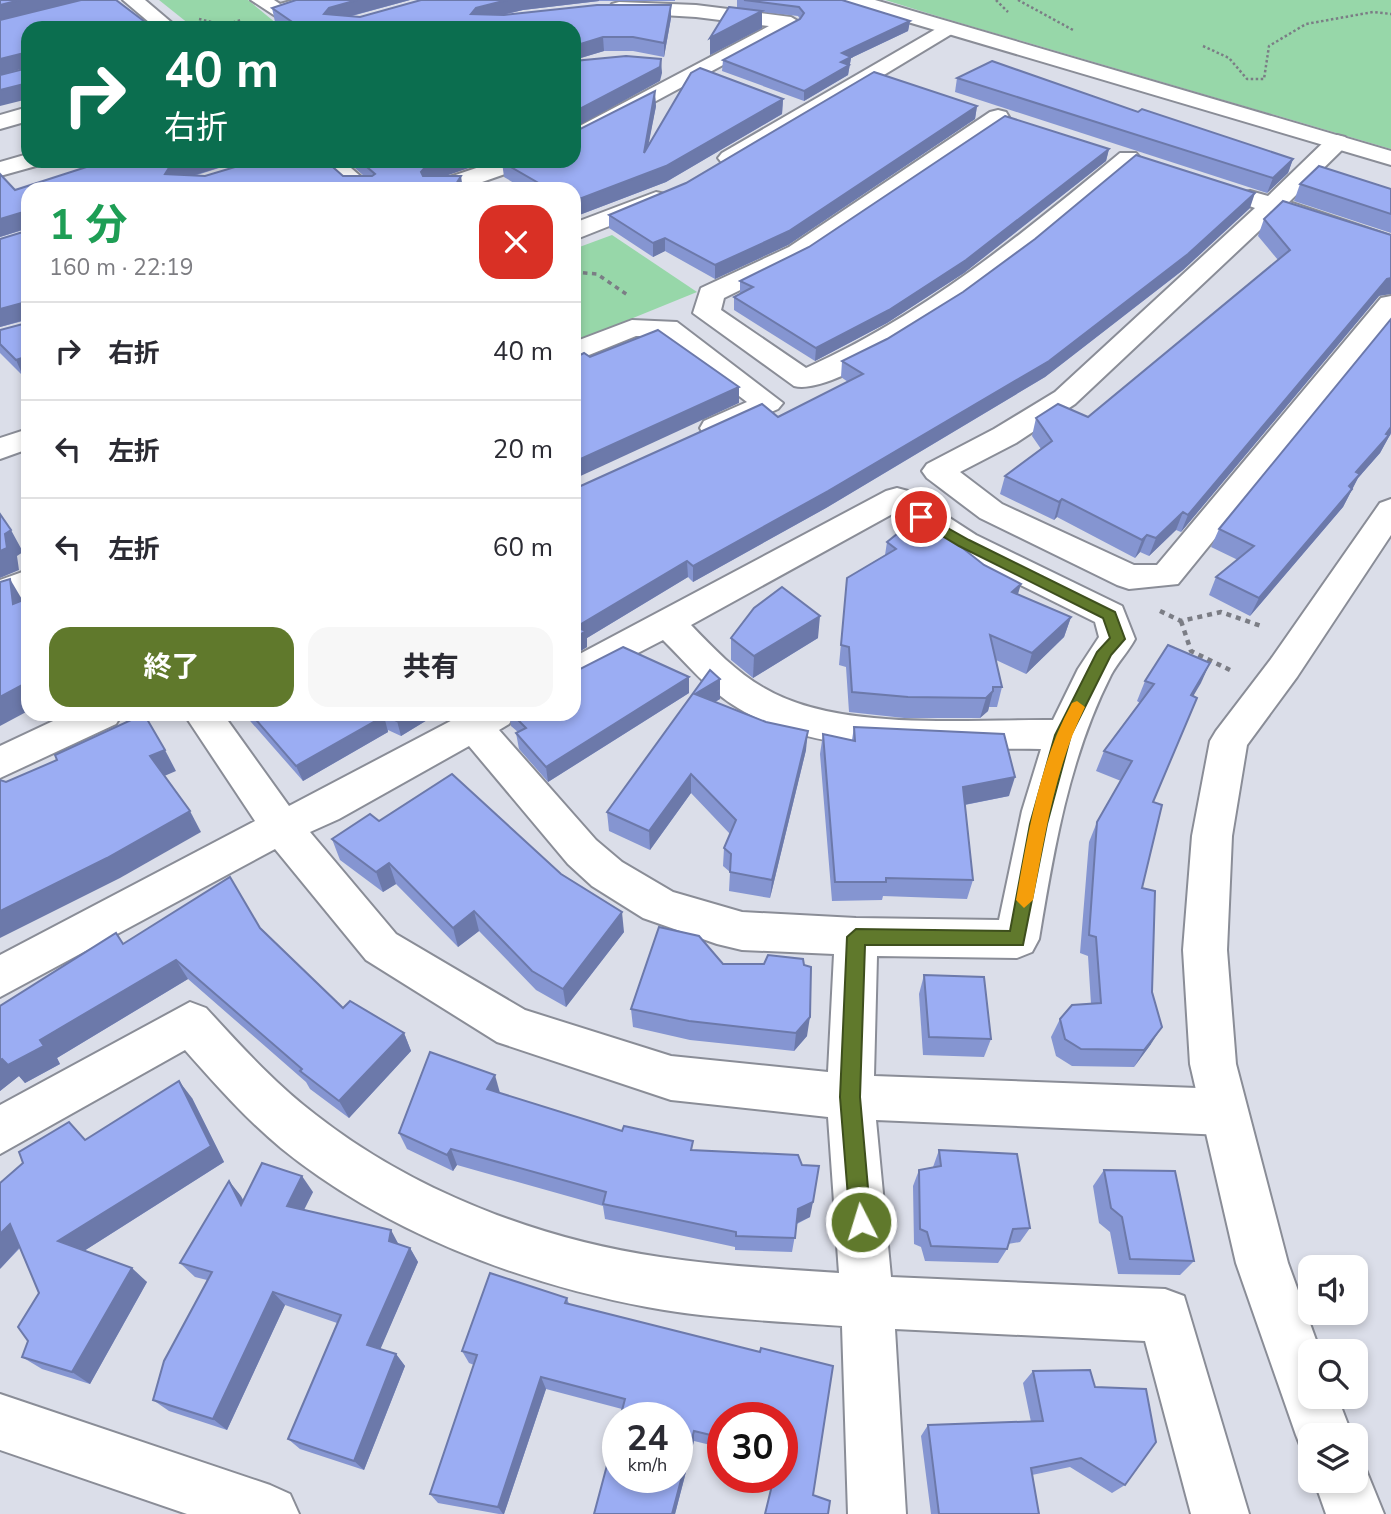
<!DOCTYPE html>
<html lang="ja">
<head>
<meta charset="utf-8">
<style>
  :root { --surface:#fff; --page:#f7f7f7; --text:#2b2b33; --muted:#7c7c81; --line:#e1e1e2; --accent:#60792c }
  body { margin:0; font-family:"Nunito Sans","Noto Sans JP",sans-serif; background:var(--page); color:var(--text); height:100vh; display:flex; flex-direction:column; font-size:26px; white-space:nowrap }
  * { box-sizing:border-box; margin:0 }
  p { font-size:23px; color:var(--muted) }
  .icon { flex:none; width:38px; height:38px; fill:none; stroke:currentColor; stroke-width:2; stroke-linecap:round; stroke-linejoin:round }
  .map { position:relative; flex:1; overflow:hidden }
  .sheet { position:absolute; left:21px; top:182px; width:560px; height:539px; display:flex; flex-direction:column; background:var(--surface); border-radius:21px; box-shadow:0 4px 10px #0003 }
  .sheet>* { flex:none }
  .top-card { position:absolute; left:21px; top:21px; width:560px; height:147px; border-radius:21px; box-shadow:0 4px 10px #0003; background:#0b6e4f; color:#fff; overflow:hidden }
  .buttons { position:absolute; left:1298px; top:1255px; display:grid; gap:14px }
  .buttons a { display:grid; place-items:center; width:70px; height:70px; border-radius:14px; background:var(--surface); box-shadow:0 4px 10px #0003; font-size:35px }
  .speed { position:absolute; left:602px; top:1402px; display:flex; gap:14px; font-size:35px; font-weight:700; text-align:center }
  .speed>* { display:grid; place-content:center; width:91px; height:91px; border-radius:50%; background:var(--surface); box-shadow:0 4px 10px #0003; line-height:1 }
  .speed small { font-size:18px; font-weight:400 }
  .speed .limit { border:10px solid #d22; background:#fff; color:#111 }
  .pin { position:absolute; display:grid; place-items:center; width:60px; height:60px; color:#fff; margin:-30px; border:4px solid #fff; border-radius:50%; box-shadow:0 2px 7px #0007 }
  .me { position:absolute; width:77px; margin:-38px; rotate:355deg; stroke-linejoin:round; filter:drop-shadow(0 0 5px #0008) }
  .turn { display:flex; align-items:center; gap:24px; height:147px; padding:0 28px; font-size:32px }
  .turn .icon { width:91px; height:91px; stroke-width:2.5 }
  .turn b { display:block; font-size:49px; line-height:60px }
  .round { display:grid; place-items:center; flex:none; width:74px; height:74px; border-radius:21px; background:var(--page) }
  .head { display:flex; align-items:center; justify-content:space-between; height:119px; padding:0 28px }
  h1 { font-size:42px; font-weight:700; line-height:52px; color:#1e9e55 }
  .action { display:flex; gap:14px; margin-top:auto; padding:14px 28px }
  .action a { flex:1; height:80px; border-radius:21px; background:var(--accent); color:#fff; font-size:28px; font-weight:700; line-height:80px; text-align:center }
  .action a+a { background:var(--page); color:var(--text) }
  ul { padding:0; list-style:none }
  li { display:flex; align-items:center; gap:21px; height:98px; padding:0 28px; border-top:2px solid var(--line) }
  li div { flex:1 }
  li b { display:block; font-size:26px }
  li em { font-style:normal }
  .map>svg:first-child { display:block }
</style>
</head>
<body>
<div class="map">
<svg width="1391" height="1514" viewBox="0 0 1391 1514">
  <rect width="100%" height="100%" fill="#dbdee9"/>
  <!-- green -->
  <g fill="#97d7a9">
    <path d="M159 0H248L282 28H194Z"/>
    <path d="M885 0H1391V149L950 20Z"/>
    <path d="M612 235 697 292 574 342V249Z"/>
  </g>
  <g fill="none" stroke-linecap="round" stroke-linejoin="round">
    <!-- minor casing -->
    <g stroke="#8a8d97" stroke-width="4">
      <g id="minor">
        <path d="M123 0H145L178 28H156Z"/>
        <path d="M251 0H274L280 4 294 0H325L322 4 277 17Z"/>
        <path d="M619 2 696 5 791 17 801 23 574 145V129L769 26 696 17 612 12 609 8 612 4Z"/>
        <path d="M948 22 955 24 958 28 955 32 738 163H722L718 158 722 153Z"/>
        <path d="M998 110 1006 112 1009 117 1006 122 807 257 724 298 721 310 806 368C924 315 1021 235 1120 153H1136L1140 158C1127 176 1105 190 1088 204 1042 243 849 400 794 386L693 313 701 288 789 247 990 112Z"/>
        <path d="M1337 135 1345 137 1349 142 1345 147 1289 202 1391 236V252L1276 215 1075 404 1016 443 960 472 1002 504 1134 565H1157L1381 298 1391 296V322L1178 584 1129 589 1117 585 980 518 927 478 922 471 927 464 994 429 1055 392 1255 208 1241 203 1238 198 1241 193 1250 191 1268 196 1329 137Z"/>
        <path d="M28 154V161H40L36 166 0 176V162Z"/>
        <path d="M317 161H343L375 189H348Z"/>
        <path d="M497 161H532L528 166 462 189H426L429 184Z"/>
        <path d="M656 192 665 194 668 199 665 204 574 240V223Z"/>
        <path d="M632 320 677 322 783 403 778 409 715 437 704 435 700 428 704 421 747 402 660 336H636L574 361V342Z"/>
        <path d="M28 429V449L0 459V438Z"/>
        <path d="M897 488 908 491 976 535 1122 606 1135 639C1128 652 1118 662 1111 675 1069 758 1054 848 1039 939L1032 952 1017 958 877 956 874 1076 1224 1089 1241 1096 1248 1112 1241 1128 1224 1135 876 1120 891 1277 1165 1289 1184 1296 1249 1514H1191L1145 1341 895 1329 906 1514H848L842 1326C777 1321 710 1319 647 1307 519 1283 383 1231 281 1148 246 1119 215 1084 185 1050L0 1154V1105L190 1002 206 1008C241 1046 275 1084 316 1115 413 1191 538 1239 660 1257 719 1266 779 1269 839 1273L828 1117 671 1100 497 1042 366 960 275 849 0 997V955L255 821 184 714H223L289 806 464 714H515L509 724 499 730 596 840 622 862 673 892 742 912 856 918 999 920 1022 811 1041 749C942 747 827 761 738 708 709 691 687 664 663 640L574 686V657L886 491ZM896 512 952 551 1095 622 1099 637 1078 669 1053 720C967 719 838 732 764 688 736 672 713 648 691 625ZM469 746 568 864 592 886 643 918 717 944 742 950 834 954 828 1072 671 1056 525 1010 396 934 310 832 339 819Z"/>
        <path d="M28 570V596L0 606V580Z"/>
        <path d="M68 714H122L116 724 0 778V746Z"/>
        <path d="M0 1394 270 1485 290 1494 299 1514H187L0 1450Z"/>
      </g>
    </g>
    <!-- tertiary casing -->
    <g stroke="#8a8d97" stroke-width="4">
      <g id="tertiary">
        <path d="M844 0H875L1391 151V165L847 4Z"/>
        <path d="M28 107V121L0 129V115Z"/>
        <path d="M1391 499V535L1297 677 1247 745 1232 836 1227 950 1236 1064 1288 1263 1320 1351H1311V1396H1337L1352 1435H1311V1457L1304 1455 1296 1435 1236 1263 1190 1064 1183 950 1192 836 1210 741 1216 731 1271 659 1380 503Z"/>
        <path d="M1356 1458 1362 1460 1384 1514H1326L1314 1480H1356Z"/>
      </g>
    </g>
    <!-- path-far2 -->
    <g stroke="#7b7d85" stroke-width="2.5" stroke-dasharray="2.5 2.5" stroke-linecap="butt">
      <path d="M996 0 1008 12"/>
      <path d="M1018 0 1073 30"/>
      <path d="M199 19 224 25 241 20"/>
      <path d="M1203 46 1229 58 1247 79H1264L1269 46 1306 24 1373 12 1391 14"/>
    </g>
    <!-- path-far1 -->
    <path stroke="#7b7d85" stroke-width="3.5" stroke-dasharray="4.5 4.5" stroke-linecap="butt" d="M574 272 597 274 629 296"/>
    <!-- path -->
    <g stroke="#7b7d85" stroke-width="4.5" stroke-dasharray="5 5" stroke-linecap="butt">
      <path d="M1160 611 1181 621 1221 612 1264 627"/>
      <path d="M1181 621 1191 651 1232 671"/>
    </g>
    <!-- minor -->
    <use href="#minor" fill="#fff" fill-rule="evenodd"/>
    <!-- tertiary -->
    <use href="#tertiary" fill="#fff" fill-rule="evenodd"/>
  </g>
  <!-- wall -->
  <g fill="#8595d1">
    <path d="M296 0H410L352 16 360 17 421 0H675V1H599L523 10 503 15 671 5V18L664 57 633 51H604L574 60V28H284L275 22 272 8Z"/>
    <path d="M737 0H842L910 21 908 31 851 58 848 75 804 101 722 71 723 60 800 19 798 16 762 12V28L710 55V38L737 8Z"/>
    <path d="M957 78 1138 112 1293 159 1288 173 1267 193 955 92Z"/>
    <path d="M783 99 782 114 666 182 574 217V189H524L504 177 502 162 656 106 648 145Z"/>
    <path d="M977 106 975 119 788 245 715 279 665 251 653 257 609 228V215Z"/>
    <path d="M1109 149 1106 161 964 273 887 323 815 361 734 310V297L741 294 740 293V281Z"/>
    <path d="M105 161H241L194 176H364L347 161H489L444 176 28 189 23 376 0 353V330L23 324V321L0 327V239L23 232V230L0 237 15 190Z"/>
    <path d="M1300 184 1391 189V233L1294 201Z"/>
    <path d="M1250 208 1183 270 1045 377 826 508 693 582 688 577 587 638V647L574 655V489L778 417 848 382 841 377 842 361Z"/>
    <path d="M1264 219 1379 296 1181 532 1176 530 1149 556 1140 552 1135 558 1057 517 1054 520 1000 494 1005 476 1041 449 1032 436 1036 418 1088 417 1278 260 1258 236Z"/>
    <path d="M1391 319V433L1380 453 1358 478 1343 507 1250 616 1209 595 1216 577 1238 560 1211 547 1219 529Z"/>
    <path d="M887 542 1071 617 1064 637 1026 674 996 660 1002 687 997 707H989L988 711 980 718H904L849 712 846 667 839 665 847 578 885 555Z"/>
    <path d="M731 638H818L753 678 731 660Z"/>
    <path d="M1210 663 1193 696 1153 802 1142 888 1151 1044 1134 1067 1072 1066 1056 1056 1051 1037 1060 1019 1091 1004 1088 956 1080 953 1089 842 1097 822 1121 781 1096 771 1104 751 1140 703 1137 701 1145 681Z"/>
    <path d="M720 679V699L714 702 806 750 770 898 729 891 730 872 723 866 724 848 730 834 691 793 650 850 609 831 607 812Z"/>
    <path d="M689 693 548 782 519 749 516 733 518 732 511 726 509 714H574Z"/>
    <path d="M244 714H437L401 736 388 730V732L303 781Z"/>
    <path d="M854 727 1009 796 965 805 973 880 967 899 883 896 882 900 832 901 820 754 823 734 852 740Z"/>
    <path d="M379 821 624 932 566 1007 536 990 479 931 458 947 396 884 383 892 340 860 332 839Z"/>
    <path d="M260 928 343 1008 404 1033 411 1051 349 1118 310 1089 306 1082 188 979 57 1058 60 1064 25 1083 19 1076 0 1091V1006L116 933 124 944Z"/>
    <path d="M723 964 807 1036 794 1051 690 1040 633 1027 631 1009Z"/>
    <path d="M924 975 991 1039 984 1057 923 1055 919 994Z"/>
    <path d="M500 1093 622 1131 693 1150 810 1217 797 1224 792 1252 735 1250V1247L605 1219 603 1206 457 1165 453 1171 407 1149 399 1133Z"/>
    <path d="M192 1098 224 1162 84 1251 147 1282 90 1384 42 1369 22 1357 28 1341 39 1293 20 1248 0 1269 86 1140Z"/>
    <path d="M939 1150 1030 1228 1020 1242 1008 1244 1007 1249 998 1263 925 1261 921 1247 914 1244 913 1186 919 1170 933 1167Z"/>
    <path d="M1104 1170 1194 1261 1180 1275 1118 1274 1110 1232 1099 1223 1093 1186Z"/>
    <path d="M229 1181 244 1201 313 1192 303 1210 410 1248 418 1262 380 1349 396 1354 405 1366 364 1470 300 1449 288 1439 337 1323 285 1305 227 1430 169 1411 153 1400 207 1280 195 1277 180 1263Z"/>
    <path d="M567 1298 569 1304 760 1352 813 1495 828 1514 782 1477V1418H723V1448L694 1441 675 1514H594L622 1409 546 1389 504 1514H499L438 1503 430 1494 474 1365 469 1363 462 1351Z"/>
    <path d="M1033 1371 1125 1485 1112 1493 1070 1467 1032 1475 1039 1514H931L921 1436 928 1425 1031 1422 1023 1383Z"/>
  </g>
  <!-- shaded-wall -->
  <g fill="#6c79aa">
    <path d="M20 0H80L0 20V5Z"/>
    <path d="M357 0H410L332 21 324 14 329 8Z"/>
    <path d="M507 0H599V1L523 10 477 21 471 14 476 8Z"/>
    <path d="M671 5V18L664 57V43Z"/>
    <path d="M762 11V28L710 55V38Z"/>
    <path d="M910 21 908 31 851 58 848 75 804 101V91L842 53Z"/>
    <path d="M603 37 604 51 574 60V46Z"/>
    <path d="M24 53 28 67 0 75V59Z"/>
    <path d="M661 59 662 73 660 81 574 128V112Z"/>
    <path d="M28 83V99L0 106V90Z"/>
    <path d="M655 91 656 106 644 168V153Z"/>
    <path d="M783 99 782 114 666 182 574 217V201Z"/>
    <path d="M977 106 975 119 788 245 715 279V265Z"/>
    <path d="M1109 149 1106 161 964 273 887 323 815 361 816 348Z"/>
    <path d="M1293 159 1288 173 1267 193 1273 178Z"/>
    <path d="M188 161H241L175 181 165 174 170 166Z"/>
    <path d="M442 161H489L428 182 424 188 421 172 426 166Z"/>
    <path d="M461 176 463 189H453Z"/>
    <path d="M1255 193 1250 208 1183 270 1045 377 826 508 693 582V566Z"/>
    <path d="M23 212 28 228 0 237V219Z"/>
    <path d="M665 238V251L653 257V243Z"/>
    <path d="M1391 278V294L1379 296 1181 532 1188 515 1387 279Z"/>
    <path d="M22 303 28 319 0 327V309Z"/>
    <path d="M28 356V374L23 376 16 360Z"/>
    <path d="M739 387V403L574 479V462Z"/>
    <path d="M1391 427V433L1380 453 1358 478 1343 507 1250 616 1259 598Z"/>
    <path d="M1062 499 1057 517 1054 520 1059 502Z"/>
    <path d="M1183 512 1176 530 1149 556 1156 538Z"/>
    <path d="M11 530 23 552 17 556 19 570 0 578V551L5 534Z"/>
    <path d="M1147 535 1140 552 1135 558 1142 540Z"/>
    <path d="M687 561 688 577 587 638V647L574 655V638L576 627Z"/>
    <path d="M10 579 23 601 13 604Z"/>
    <path d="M1021 584 1015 604 1012 592Z"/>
    <path d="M820 616 818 638 753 678 754 656Z"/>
    <path d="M1071 617 1064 637 1026 674 1032 653Z"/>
    <path d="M1210 663 1201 683 1182 715 1191 695Z"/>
    <path d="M689 677V693L548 782 546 767Z"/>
    <path d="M720 679V699L695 714V694Z"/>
    <path d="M28 682V711L0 726V697Z"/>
    <path d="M993 691 988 711 980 718 986 698Z"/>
    <path d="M408 714H437L401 736 397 721Z"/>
    <path d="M384 716 388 732 303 781 296 766Z"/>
    <path d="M808 731 806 750 770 898 772 880Z"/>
    <path d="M165 750 176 771 162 777 150 756Z"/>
    <path d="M691 774V793L650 850 649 831Z"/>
    <path d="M1015 777 1009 796 958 806 963 787Z"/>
    <path d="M190 811 201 832 120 878 0 938V911Z"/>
    <path d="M389 863 396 884 383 892 376 872Z"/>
    <path d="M474 911 479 931 458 947 453 928Z"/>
    <path d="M622 912 624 932 566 1007 563 989Z"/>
    <path d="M176 960 188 979 57 1058 60 1064 25 1083 19 1076 0 1091V1060L40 1040Z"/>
    <path d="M810 1017 807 1036 794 1051 796 1033Z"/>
    <path d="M1162 1027 1151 1044 1134 1067 1144 1050Z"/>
    <path d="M404 1033 411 1051 349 1118 339 1101Z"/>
    <path d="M495 1075 500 1093 487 1089Z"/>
    <path d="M179 1081 192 1098 224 1162 76 1256 58 1241Z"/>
    <path d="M451 1149 457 1165 453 1171 447 1155Z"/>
    <path d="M302 1176 313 1192 298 1222 287 1206Z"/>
    <path d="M229 1181 241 1196 254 1221 241 1205Z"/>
    <path d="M813 1202 810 1217 795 1224 798 1209Z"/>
    <path d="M10 1224 28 1238 0 1269V1234Z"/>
    <path d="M391 1230 399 1245 389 1241Z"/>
    <path d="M410 1248 418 1262 377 1357 367 1345Z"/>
    <path d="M132 1268 147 1282 90 1384 72 1372Z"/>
    <path d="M273 1292 285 1305 227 1430 213 1419Z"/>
    <path d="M396 1354 405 1366 364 1470 354 1461Z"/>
    <path d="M541 1377 546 1389 504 1514H503L498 1507Z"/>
    <path d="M694 1431V1441L675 1514H672Z"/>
  </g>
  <!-- building -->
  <g fill="#9badf3" stroke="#6c79aa" stroke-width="2">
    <path d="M0 0H20L0 5Z"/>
    <path d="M81 0H116L153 28H28V83L0 90V75L24 69V53L0 59V20Z"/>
    <path d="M296 0H357L329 8 324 14 360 17 421 0H507L476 8 471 14 504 15 597 5H671L664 43 633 37H603L574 46V28H301L272 8Z"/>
    <path d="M744 0H842L910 21 842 53 851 57 841 62 849 65 804 91 723 60 800 19 804 13 799 7Z"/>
    <path d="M729 7 762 11 710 38Z"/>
    <path d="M626 56 661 59 660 67 574 112V61Z"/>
    <path d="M992 61 1138 112 1142 109 1293 159 1273 178 957 78Z"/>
    <path d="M700 68 783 99 666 166 574 201V189H549L502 162 505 161H574V132L655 91 644 153 691 73Z"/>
    <path d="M874 72 977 106 789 231 715 265 665 238 653 243 609 215 686 183Z"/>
    <path d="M1005 116 1109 149 966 260 889 310 816 348 734 297 753 287 740 281 809 247Z"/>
    <path d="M1136 155 1255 193 1188 254 1049 361 828 491 693 566 687 561 576 627 586 631 574 638V489L762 404 778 417 863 374 842 361 887 339 963 292 1035 239Z"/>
    <path d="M105 161H188L170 166 165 174 205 176 255 161H326L343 176H372L375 174 360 161H442L426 166 421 172 423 176H461L453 189H28V356L16 360 0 344V330L23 324 22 303 0 309V239L23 232V212L0 219V174L15 190Z"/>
    <path d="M1319 166 1391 189V214L1300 184Z"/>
    <path d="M1283 201 1391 235V278L1387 279 1188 515 1183 512 1156 538 1147 535 1142 540 1062 499 1059 502 1005 476 1052 441 1036 418 1058 404 1088 417 1290 250 1264 219Z"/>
    <path d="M1391 319V427L1386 434 1389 435 1356 472 1360 474 1349 486 1352 489 1259 598 1216 577 1254 546 1219 529Z"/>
    <path d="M658 330 739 387 574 462V358L584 353 590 357Z"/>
    <path d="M0 514 11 530 5 534 7 548 0 551Z"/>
    <path d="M912 522 929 529 932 524 984 565 1021 584 1012 592 1071 617 1032 653 990 635 1002 687H993V691L986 698 908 697 852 692 849 647 841 645 847 578 896 549 887 542Z"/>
    <path d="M10 579 13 604 28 598V682L0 697V582Z"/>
    <path d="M782 587 820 616 754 656 731 638 754 608Z"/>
    <path d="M1168 645 1210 663 1191 695 1197 698 1153 802 1162 805 1142 888 1155 891 1152 992 1162 1027 1144 1050 1081 1049 1065 1039 1060 1019 1072 1005 1101 1003 1096 937 1089 935 1097 822 1132 761 1104 751 1154 684 1145 681Z"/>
    <path d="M623 647 689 677 546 767 516 733 526 728 512 714H574V672Z"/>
    <path d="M710 670 720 679 695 694 766 722 808 731 772 880 730 872 731 854 724 848 736 820 691 774 649 831 607 812Z"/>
    <path d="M144 714 165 750 150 756 190 811 107 858 0 911V780L6 782 57 760 55 755Z"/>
    <path d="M251 714H408L397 721 382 714 384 716 296 766Z"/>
    <path d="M854 727 1004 734 1015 777 963 787 973 880 886 878V882H835L823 734 855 741Z"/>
    <path d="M452 774 561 874 622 912 563 989 532 971 474 911 453 928 389 863 376 872 332 839 370 814 379 821Z"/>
    <path d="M230 877 260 928 343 1008 350 1001 404 1033 339 1101 300 1071 302 1069 176 960 40 1040 44 1046 8 1065 2 1059 0 1060V1006L116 933 123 944Z"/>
    <path d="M659 927 699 936 723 964H764L768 955 803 959 804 965 811 967 810 1017 796 1033 689 1021 631 1009Z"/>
    <path d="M924 975 984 977 991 1039 929 1037Z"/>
    <path d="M430 1052 495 1075 487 1089 622 1131 624 1126 693 1141 691 1150 798 1155 802 1165 819 1166 813 1202 798 1209 795 1238 736 1236V1232L603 1204 606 1192 451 1149 447 1155 399 1133Z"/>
    <path d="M179 1081 211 1146 58 1241 132 1268 72 1372 22 1357 28 1341 18 1327 39 1293 10 1224 0 1234V1183L23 1163 19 1152 69 1122 85 1140Z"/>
    <path d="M939 1150 1017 1154 1030 1228 1013 1229 1007 1249 931 1246 927 1232 920 1229 919 1170 941 1166Z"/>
    <path d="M262 1163 302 1176 287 1206 391 1230 389 1241 410 1248 367 1345 396 1354 354 1461 288 1439 341 1315 273 1292 213 1419 153 1400 164 1361 212 1272 180 1263 229 1181 241 1205Z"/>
    <path d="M1104 1170 1175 1171 1194 1261 1130 1259 1122 1217 1111 1208Z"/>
    <path d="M490 1273 567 1298 565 1303 760 1352 761 1348 833 1366 813 1495 830 1501 828 1514H765L774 1477H782V1418H723V1438L694 1431 672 1514H594L618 1424V1477H677V1418H620L625 1399 541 1377 498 1507 430 1494 477 1355 462 1351Z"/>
    <path d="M1090 1370 1095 1387 1146 1389 1156 1442 1125 1485 1081 1458 1031 1468 1039 1514H939L928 1425 1043 1421 1033 1371Z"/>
  </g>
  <!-- route -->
  <path fill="#60792c" stroke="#3e4f1d" stroke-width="2" d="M921 513 969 540 1115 612 1125 639 1111 655 1071 735 1047 824 1023 945H865L860 1097 871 1222 868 1229 861 1232 853 1229 850 1222 840 1097 847 937 856 929 1010 931 1030 824 1055 735 1097 652 1110 638 1103 618 959 546 916 520 914 517Z"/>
  <!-- slow -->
  <path fill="#f59e0b" d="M1077 701 1085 707C1055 767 1045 835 1033 900L1024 908 1016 900C1028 834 1039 763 1072 703Z"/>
</svg>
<div class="buttons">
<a><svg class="icon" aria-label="sound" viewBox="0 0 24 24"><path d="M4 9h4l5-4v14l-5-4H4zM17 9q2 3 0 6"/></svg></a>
<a><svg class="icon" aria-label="search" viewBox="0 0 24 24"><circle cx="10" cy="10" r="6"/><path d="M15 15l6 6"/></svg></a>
<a><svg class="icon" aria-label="layers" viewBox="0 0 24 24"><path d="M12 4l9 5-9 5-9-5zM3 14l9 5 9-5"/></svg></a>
</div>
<div class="speed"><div>24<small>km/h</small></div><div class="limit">30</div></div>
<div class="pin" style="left:921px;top:517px;background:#d93025"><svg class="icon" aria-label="arrive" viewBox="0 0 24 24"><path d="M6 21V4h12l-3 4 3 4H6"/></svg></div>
<svg class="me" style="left:861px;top:1222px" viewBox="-20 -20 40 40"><circle r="17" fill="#60792c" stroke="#fff" stroke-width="3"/><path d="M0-11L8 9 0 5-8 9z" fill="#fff"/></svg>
<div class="top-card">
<div class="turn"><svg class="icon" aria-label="right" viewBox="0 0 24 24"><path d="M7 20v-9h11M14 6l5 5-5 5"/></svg><div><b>40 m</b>右折</div></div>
</div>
<section class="sheet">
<div class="head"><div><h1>1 分</h1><p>160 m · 22:19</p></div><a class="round" style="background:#d93025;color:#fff"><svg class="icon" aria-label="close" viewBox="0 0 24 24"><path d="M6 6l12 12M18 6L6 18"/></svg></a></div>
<ul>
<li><svg class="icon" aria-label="right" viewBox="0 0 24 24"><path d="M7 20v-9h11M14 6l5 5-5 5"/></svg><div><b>右折</b></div><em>40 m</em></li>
<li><svg class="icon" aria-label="left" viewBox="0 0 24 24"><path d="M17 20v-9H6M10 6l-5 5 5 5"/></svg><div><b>左折</b></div><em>20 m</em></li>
<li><svg class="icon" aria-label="left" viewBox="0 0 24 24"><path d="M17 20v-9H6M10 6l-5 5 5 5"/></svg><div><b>左折</b></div><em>60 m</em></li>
</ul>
<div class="action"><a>終了</a><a>共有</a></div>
</section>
</div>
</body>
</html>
